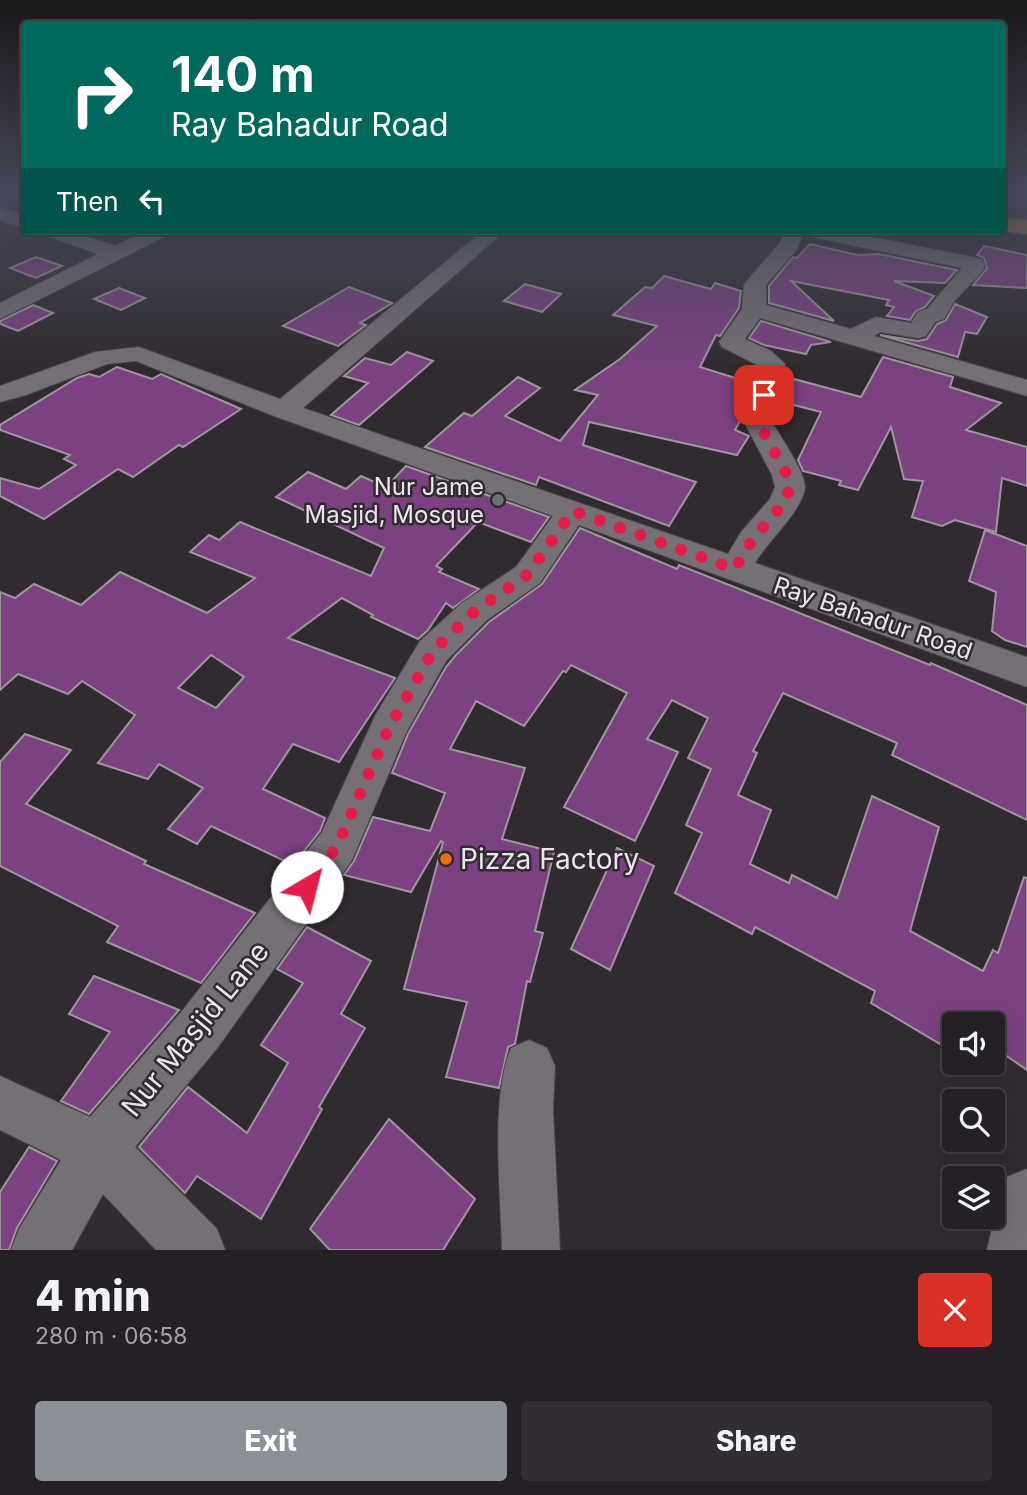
<!DOCTYPE html>
<html lang="en">
<head>
<meta charset="utf-8">
<style>
  :root { --surface:#252025; --page:#312d32; --text:#f1f3f6; --muted:#a3a3a7; --line:#423e42; --accent:#8c9099 }
  body { margin:0; font-family:Inter,sans-serif; background:var(--page); color:var(--text); height:100vh; display:flex; flex-direction:column; font-size:26px; white-space:nowrap }
  * { box-sizing:border-box; margin:0 }
  p { font-size:23px; color:var(--muted) }
  .icon { flex:none; width:38px; height:38px; fill:none; stroke:currentColor; stroke-width:2; stroke-linecap:round; stroke-linejoin:round }
  .map { position:relative; height:1250px; overflow:hidden }
  .panel { display:flex; flex-direction:column; background:var(--surface); flex:1 }
  .panel>* { flex:none }
  .banner { position:absolute; left:21px; top:21px; width:985px; height:214px; border-radius:7px; box-shadow:0 7px 28px #0002,0 0 0 2px var(--line); background:#00695c; color:#fff; overflow:hidden }
  .buttons { position:absolute; left:942px; top:1012px; display:grid; gap:14px }
  .buttons a { display:grid; place-items:center; width:63px; height:63px; border-radius:7px; background:var(--surface); box-shadow:0 7px 28px #0002,0 0 0 2px var(--line); font-size:35px }
  .pin { position:absolute; display:grid; place-items:center; width:60px; height:60px; color:#fff; margin:-30px; border-radius:14px; box-shadow:0 4px 10px #0006 }
  .me { position:absolute; width:77px; margin:-38px; rotate:37deg; stroke-linejoin:round; filter:drop-shadow(0 0 5px #0008) }
  .turn { display:flex; align-items:center; gap:24px; height:147px; padding:0 35px; font-size:32px }
  .turn .icon { width:91px; height:91px; stroke-width:2.5 }
  .turn b { display:block; font-size:49px; line-height:60px }
  .then { display:flex; align-items:center; height:66px; padding:0 35px; background:#0003; gap:14px; font-size:26px }
  .round { display:grid; place-items:center; flex:none; width:74px; height:74px; border-radius:7px; background:var(--page) }
  .summary { display:flex; align-items:center; justify-content:space-between; height:119px; padding:0 35px }
  h1 { font-size:42px; font-weight:800; line-height:52px }
  .action { display:flex; gap:14px; margin-top:auto; padding:14px 35px }
  .action a { flex:1; height:80px; border-radius:7px; background:var(--accent); color:#fff; font-size:28px; font-weight:800; line-height:80px; text-align:center }
  .action a+a { background:var(--page); color:var(--text) }
  .map>svg:first-child { display:block }
</style>
</head>
<body>
<div class="map">
<svg width="1027" height="1250" viewBox="0 0 1027 1250">
  <rect width="100%" height="100%" fill="#312b31"/>
  <!-- building -->
  <g fill="#7b4181" stroke="#9e979e" stroke-width="2" fill-rule="evenodd">
    <path d="M810 244 857 255 879 254 957 270 945 283 894 281 934 296 925 307 916 311 910 320 887 316 894 307 886 305 889 300 791 281 834 321 769 303V286L793 257 797 258Z"/>
    <path d="M984 246 1027 255V288L973 285 987 268 984 258 977 255Z"/>
    <path d="M36 257 62 266 36 278 10 268Z"/>
    <path d="M664 276 711 289 715 283 741 291 739 308 720 336 716 335 700 367 751 383 740 421 735 430 749 436 737 455 589 422 583 445 696 482 669 526 539 477 536 485 425 447 464 413 472 416 518 377 540 388 505 416 560 441 598 395 575 390 620 359 657 326 613 315 645 287 652 288Z"/>
    <path d="M525 284 561 294 542 312 504 301Z"/>
    <path d="M349 287 392 303 360 323 366 325 338 346 283 326Z"/>
    <path d="M119 288 145 298 121 310 94 299Z"/>
    <path d="M955 304 987 317 977 334 965 332 958 357 880 335 918 341 927 339 937 324 946 320Z"/>
    <path d="M33 305 53 313 18 331 0 324V321Z"/>
    <path d="M761 321 831 342 811 345 806 354 764 345 749 338Z"/>
    <path d="M407 352 433 361 359 425 331 415 368 383 344 376 365 358 391 365Z"/>
    <path d="M883 357 953 377 950 387 1001 403 966 430 1027 447V486L1002 478 996 532 955 520 942 526 912 517 923 481 904 479 891 427 858 490 839 485 841 481 803 471 798 460 821 412 782 402 794 379 861 397Z"/>
    <path d="M117 367 152 379 161 374 241 409 183 447 179 445 133 477 118 469 44 519 0 496V478L39 489 76 465 64 459 70 455 0 430V425L77 378 89 374 99 377Z"/>
    <path d="M406 466 549 517 531 542 478 522 436 566 442 569 439 572 479 589 453 608 446 603 428 630 418 639 371 617 373 615 342 598 288 638 395 678 339 762 293 744 263 789 325 818 320 831 293 865 211 826 197 844 168 829 203 788 159 764 148 779 98 763 135 715 82 681 68 694 18 674 0 690V592L15 598 34 584 81 605 120 572 207 613 255 578 190 552 209 535 219 540 240 522 371 576 384 548 276 497 308 472 346 489 361 476 386 487ZM211 655 244 677 216 708 178 688Z"/>
    <path d="M580 528 677 569 679 565 930 665 931 663 1027 705V820L892 755 897 743 783 693 753 751 757 753 738 795 771 810 750 864 789 883 792 875 837 898 872 796 939 827 910 931 983 971 993 950 998 953 1024 877 1027 878V1070L992 1046V1024H946L940 1044 871 1003 875 991 755 927 752 934 675 893 702 833 686 825 711 769 688 758 708 718 672 700 647 739 678 752 635 841 564 807 627 693 571 665 566 672 563 671 524 726 476 701 450 749 525 768 502 839 554 852 535 931 543 933 530 982 527 981 515 1044 508 1047 499 1088 446 1077 467 1002 404 989 443 842 441 841 411 892 344 875 354 861 373 817 430 831 445 793 392 773 408 734 446 667 455 656 489 622 542 584Z"/>
    <path d="M985 530 1027 546V647L1005 640 992 631 996 592 969 581Z"/>
    <path d="M25 734 71 750 26 804 146 861 144 864 255 913 201 983 107 942 118 926 0 866V762Z"/>
    <path d="M617 848 654 866 610 970 571 949Z"/>
    <path d="M307 927 371 961 341 1014 365 1028 319 1107 322 1109 261 1219 197 1176 185 1193 139 1147 188 1087 247 1133 288 1063 261 1045 303 983 277 969Z"/>
    <path d="M94 976 179 1010 89 1114 61 1101 110 1032 69 1014Z"/>
    <path d="M389 1119 475 1199 443 1250H330L310 1229Z"/>
    <path d="M29 1147 57 1161 17 1228 9 1250H0V1192Z"/>
  </g>
  <g fill="none" stroke-linecap="round" stroke-linejoin="round">
    <!-- minor casing -->
    <g stroke="#4b464b" stroke-width="2">
      <g id="minor">
        <path d="M0 207 24 215V228L0 220Z"/>
        <path d="M41 231H71L115 246 145 231H171L168 235 0 319V303L98 254 44 235Z"/>
        <path d="M483 231H505L303 408 728 554 741 532 770 499 775 487 772 475 742 418 759 366 722 347 719 342 742 309 744 284 780 243 784 231H842L982 259 985 267 982 272 955 300 944 319 935 322 926 336 918 338 880 332 874 336 1027 380V396L760 318 745 339 771 351 785 364 770 418C778 434 804 469 805 486 805 508 766 543 755 563L1027 657V687L579 525 540 583 487 620 446 661 406 733 352 860 218 1047 135 1147 217 1229 225 1250H156L103 1194 72 1250H11L19 1229 61 1160 0 1130V1076L90 1117 182 1011 322 832 375 716 420 641 463 602 516 567 553 516 274 416 136 361 107 364 26 395 0 402V386L95 352 139 347 280 399ZM803 233 812 237 962 268 927 309 918 312 911 323 876 317 851 329 766 305V285L797 249Z"/>
        <path d="M529 1040 547 1048 555 1066 553 1110 560 1250H502C501 1194 490 1097 511 1048Z"/>
        <path d="M1027 1169V1250H987L999 1197 1007 1177Z"/>
      </g>
    </g>
    <!-- highway casing -->
    <g stroke="#4b464b" stroke-width="2">
      <path id="highway" d="M1003 218 1027 220V234L1001 231Z"/>
    </g>
    <!-- minor -->
    <use href="#minor" fill="#766f76" fill-rule="evenodd"/>
    <!-- highway -->
    <use href="#highway" fill="#ad8038" fill-rule="evenodd"/>
  </g>
  <!-- sky -->
  <linearGradient id="sky" x2="0" y2="1"><stop stop-color="#1b181b"/><stop offset="0.52" stop-color="#484a5a"/><stop offset="1" stop-color="#484a5a" stop-opacity="0"/></linearGradient>
  <rect width="1027" height="368" fill="url(#sky)"/>
  <g fill="none" stroke-linecap="round" stroke-linejoin="round">
    <!-- route -->
    <path stroke="#e11d48" stroke-width="12" stroke-dasharray="0 21.6" d="M307 887 337 846 389 728 433 651 475 611 527 575 573 511 735 569 752 540 784 503 790 487 787 475 756 418 764 395"/>
  </g>
  <!-- markers -->
  <circle fill="#6b7280" stroke="#312b31" stroke-width="2.5" cx="498" cy="500" r="7"/>
  <circle fill="#e8710a" stroke="#312b31" stroke-width="2.5" cx="446" cy="859" r="7"/>
  <g text-anchor="middle" dominant-baseline="central" stroke-width="5" stroke-linejoin="round" paint-order="stroke">
    <!-- poi labels -->
    <g font-size="24" fill="#eae6ea" stroke="#312b31" text-anchor="end">
      <text x="484" y="486">Nur Jame<tspan x="484" dy="28">Masjid, Mosque</tspan></text>
    </g>
    <!-- street labels -->
    <g font-size="24" fill="#eae6ea" stroke="#312b31">
      <text transform="translate(873 618) rotate(19)">Ray Bahadur Road</text>
    </g>
    <!-- near-poi labels -->
    <g font-size="28" fill="#eae6ea" stroke="#312b31" text-anchor="start">
      <text x="460" y="859">Pizza Factory</text>
    </g>
    <!-- near-street labels -->
    <g font-size="28" fill="#eae6ea" stroke="#312b31">
      <text transform="translate(195 1029) rotate(-51)">Nur Masjid Lane</text>
    </g>
  </g>
</svg>
<div class="buttons">
<a><svg class="icon" aria-label="sound" viewBox="0 0 24 24"><path d="M4 9h4l5-4v14l-5-4H4zM17 9q2 3 0 6"/></svg></a>
<a><svg class="icon" aria-label="search" viewBox="0 0 24 24"><circle cx="10" cy="10" r="6"/><path d="M15 15l6 6"/></svg></a>
<a><svg class="icon" aria-label="layers" viewBox="0 0 24 24"><path d="M12 4l9 5-9 5-9-5zM3 14l9 5 9-5"/></svg></a>
</div>
<div class="pin" style="left:764px;top:395px;background:#d93025"><svg class="icon" aria-label="arrive" viewBox="0 0 24 24"><path d="M6 21V4h12l-3 4 3 4H6"/></svg></div>
<svg class="me" style="left:307px;top:887px" viewBox="-20 -20 40 40"><circle r="19" fill="#fff"/><path d="M0-13L10 11 0 6-10 11z" fill="#e11d48"/></svg>
<div class="banner">
<div class="turn"><svg class="icon" aria-label="right" viewBox="0 0 24 24"><path d="M7 20v-9h11M14 6l5 5-5 5"/></svg><div><b>140 m</b>Ray Bahadur Road</div></div>
<div class="then">Then<svg class="icon" aria-label="left" viewBox="0 0 24 24"><path d="M17 20v-9H6M10 6l-5 5 5 5"/></svg></div>
</div>
</div>
<section class="panel">
<div class="summary"><div><h1>4 min</h1><p>280 m · 06:58</p></div><a class="round" style="background:#d93025;color:#fff"><svg class="icon" aria-label="close" viewBox="0 0 24 24"><path d="M6 6l12 12M18 6L6 18"/></svg></a></div>
<div class="action"><a>Exit</a><a>Share</a></div>
</section>
</body>
</html>
